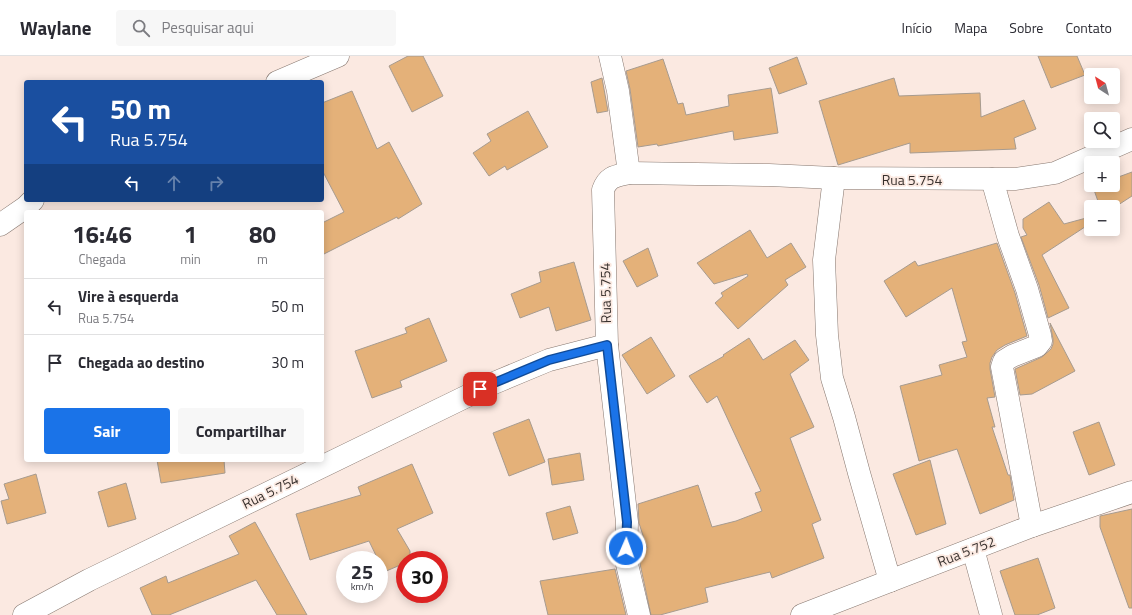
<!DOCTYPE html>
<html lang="pt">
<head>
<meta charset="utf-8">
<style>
  :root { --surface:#fff; --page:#f7f7f7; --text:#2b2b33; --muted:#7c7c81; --line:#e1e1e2; --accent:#1a73e8 }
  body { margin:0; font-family:"Titillium Web",sans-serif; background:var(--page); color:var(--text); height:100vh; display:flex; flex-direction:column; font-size:15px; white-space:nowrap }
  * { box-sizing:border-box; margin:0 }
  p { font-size:13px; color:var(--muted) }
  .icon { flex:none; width:22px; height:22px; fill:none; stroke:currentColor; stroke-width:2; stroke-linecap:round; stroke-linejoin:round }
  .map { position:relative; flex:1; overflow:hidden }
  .details { position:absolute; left:24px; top:154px; width:300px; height:252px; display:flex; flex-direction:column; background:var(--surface); border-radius:4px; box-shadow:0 2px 10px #0003 }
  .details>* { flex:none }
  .hud { position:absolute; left:24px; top:24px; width:300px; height:122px; border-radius:4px; box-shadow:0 2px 10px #0003; background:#1a4fa0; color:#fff; overflow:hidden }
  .needle { width:26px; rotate:324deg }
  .buttons { position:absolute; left:1084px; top:12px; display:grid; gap:8px }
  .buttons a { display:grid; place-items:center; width:36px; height:36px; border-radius:4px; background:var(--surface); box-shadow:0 2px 10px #0003; font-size:20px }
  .speed { position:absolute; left:336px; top:495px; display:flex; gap:8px; font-size:20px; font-weight:700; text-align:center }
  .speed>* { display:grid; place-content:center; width:52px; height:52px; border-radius:50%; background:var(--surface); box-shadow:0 2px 10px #0003; line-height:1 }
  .speed small { font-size:10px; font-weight:400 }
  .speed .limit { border:6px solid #d22; background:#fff; color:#111 }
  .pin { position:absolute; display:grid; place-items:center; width:34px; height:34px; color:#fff; margin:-17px; border-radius:8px; box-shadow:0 2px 6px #0006 }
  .me { position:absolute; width:44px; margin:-22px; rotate:2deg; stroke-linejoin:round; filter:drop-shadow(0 0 3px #0008) }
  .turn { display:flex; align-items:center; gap:14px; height:84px; padding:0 20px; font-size:18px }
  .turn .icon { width:52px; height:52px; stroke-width:2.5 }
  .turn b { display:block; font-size:28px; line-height:34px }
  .lanes { display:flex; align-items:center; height:38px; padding:0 20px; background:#0003; justify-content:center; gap:20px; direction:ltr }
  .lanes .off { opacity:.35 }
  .eta { display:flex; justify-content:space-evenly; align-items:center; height:68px; text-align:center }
  .eta b { font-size:24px; font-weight:700; line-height:28px }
  .cta { display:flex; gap:8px; margin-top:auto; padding:8px 20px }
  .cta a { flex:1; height:46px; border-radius:4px; background:var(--accent); color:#fff; font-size:16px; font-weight:700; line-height:46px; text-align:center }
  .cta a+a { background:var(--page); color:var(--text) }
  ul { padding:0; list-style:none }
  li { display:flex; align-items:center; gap:12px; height:56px; padding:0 20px; border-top:1px solid var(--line) }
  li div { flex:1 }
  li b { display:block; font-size:15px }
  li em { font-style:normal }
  header { display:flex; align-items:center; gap:24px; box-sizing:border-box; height:56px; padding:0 20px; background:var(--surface); border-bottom:1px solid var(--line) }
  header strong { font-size:19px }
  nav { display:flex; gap:22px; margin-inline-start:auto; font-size:14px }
  .search { width:280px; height:36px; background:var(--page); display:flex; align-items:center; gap:10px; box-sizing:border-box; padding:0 14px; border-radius:4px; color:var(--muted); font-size:15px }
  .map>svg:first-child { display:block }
</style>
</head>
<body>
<header>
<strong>Waylane</strong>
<div class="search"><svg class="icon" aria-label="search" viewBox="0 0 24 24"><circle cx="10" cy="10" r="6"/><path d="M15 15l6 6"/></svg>Pesquisar aqui</div>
<nav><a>Início</a><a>Mapa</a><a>Sobre</a><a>Contato</a></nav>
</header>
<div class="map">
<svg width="1132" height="559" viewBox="0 0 1132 559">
  <rect width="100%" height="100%" fill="#fbe9e1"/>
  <!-- building -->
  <g fill="#e4b179" stroke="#a79b8f">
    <path d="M408 0H423L443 40 412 56 389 10Z"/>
    <path d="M1038 0H1077L1085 19 1051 32Z"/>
    <path d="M797 1 807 28 779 38 769 12Z"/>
    <path d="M663 3 678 48 683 47 686 59 729 50 728 39 771 32 778 77 734 84 733 75 658 90 657 88 638 91 630 33 626 15Z"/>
    <path d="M602 22 608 55 597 57 591 26Z"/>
    <path d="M894 22 899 40 980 37 981 61 1024 44 1036 73 1014 82 1016 93 910 97V87L838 109 819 45Z"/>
    <path d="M352 35 377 93 389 86 422 148 398 163 397 161 322 199V167L344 156 322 114V47Z"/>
    <path d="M528 55 548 91 507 114 505 110 489 120 473 97 491 85 487 78Z"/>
    <path d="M1132 116V140L1115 151H1100L1093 131 1098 129H1113V123Z"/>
    <path d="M1049 146 1064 168 1090 161 1091 167 1042 199 1069 252 1048 262 1039 229 1021 181 1027 179 1023 172V163Z"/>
    <path d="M750 174 767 202 791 187 806 211 785 224 788 229 738 273 715 247 723 240 721 237 748 220 747 218 714 228 697 207Z"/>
    <path d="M997 187 1015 237 1027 280 1005 289 997 294 992 301 990 307V313L995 341 987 342 995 371H992L1008 419H1010L1014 444 980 458 957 393 919 405 900 330 942 319 939 309 967 301 962 286 967 285 952 232 906 261 884 225 915 205 918 210Z"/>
    <path d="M648 192 658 220 637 231 623 205Z"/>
    <path d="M574 206 591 264 556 275 549 251 520 262 511 238 541 226 539 216Z"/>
    <path d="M429 262 447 305 400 325 402 331 372 342 355 295 407 277 405 272Z"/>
    <path d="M1050 267 1075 315 1032 338 1020 339 1015 313 1042 301 1051 293 1053 288V283Z"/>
    <path d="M651 281 675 320 647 338 622 299Z"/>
    <path d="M749 282 763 304 795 284 809 304 790 318 814 371 790 382 821 464 812 468 824 502 772 522 770 516 705 532 708 546 660 559H651L639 503V494L647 492 639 467 638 448 698 429 712 471 736 465 762 455 755 437 761 435 717 340 707 347 689 320 724 300 723 299Z"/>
    <path d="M529 363 545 406 509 420 493 377Z"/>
    <path d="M1099 366 1115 409 1089 419 1073 376Z"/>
    <path d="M580 397 584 424 552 429 548 403Z"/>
    <path d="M157 404H224L225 417 161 427Z"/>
    <path d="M930 404 946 468 916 479 893 418Z"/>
    <path d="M412 408 433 457 397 473 410 495V504H405V507L384 516 369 485 310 504 296 458 361 439 358 431Z"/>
    <path d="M36 418 46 457 7 468 1 445 9 443 4 428Z"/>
    <path d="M126 427 136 463 108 471 98 436Z"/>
    <path d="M570 450 578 477 553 484 546 457Z"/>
    <path d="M1132 453V552H1129L1100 471V460Z"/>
    <path d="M255 466 307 559H277L256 524 169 559H152L140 532 166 520 168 527 239 498 229 480Z"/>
    <path d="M1038 502 1055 552 1037 559H1015L1000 515Z"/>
    <path d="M615 513 626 559H548L540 525Z"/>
  </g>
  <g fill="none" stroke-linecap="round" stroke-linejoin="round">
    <!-- minor casing -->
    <g stroke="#86776f" stroke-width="23">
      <g id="minor">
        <path d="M610 0 618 35 629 117"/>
        <path d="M277 26 338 0"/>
        <path d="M834 122 824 204 827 279 832 322 844 361 859 417 890 525"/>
        <path d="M992 123 1008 180 1027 233 1040 279 1041 285 1037 290 1012 300 1004 305 1002 311 1032 470"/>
        <path d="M0 169 26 151 33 144"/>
        <path d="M607 289 627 466 626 504 639 559"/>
        <path d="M973 493 991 559"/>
        <path d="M24 559 89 524 494 327 549 304 607 289 603 134C608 120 616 120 629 117L769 119 834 122 1016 123 1055 117 1132 83"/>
        <path d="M802 559 1032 470 1132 436"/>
      </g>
    </g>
    <!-- minor -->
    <use href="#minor" stroke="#fff" stroke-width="22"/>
  </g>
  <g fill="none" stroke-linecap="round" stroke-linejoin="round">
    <!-- route casing -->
    <g stroke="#114b97" stroke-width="10">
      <path id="route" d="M480 333 494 327 549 304 607 289 627 466 626 492"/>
    </g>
    <!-- route -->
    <use href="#route" stroke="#1a73e8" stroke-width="7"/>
  </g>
  <g text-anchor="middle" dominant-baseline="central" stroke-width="3.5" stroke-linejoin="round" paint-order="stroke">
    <!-- street labels -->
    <g font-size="14" fill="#38312e" stroke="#fbe9e1">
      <text x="912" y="123">Rua 5.754</text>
      <text transform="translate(605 237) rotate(-91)">Rua 5.754</text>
      <text transform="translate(270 435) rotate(-26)">Rua 5.754</text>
      <text transform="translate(966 495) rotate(-21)">Rua 5.752</text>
    </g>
  </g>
</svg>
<div class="buttons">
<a><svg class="needle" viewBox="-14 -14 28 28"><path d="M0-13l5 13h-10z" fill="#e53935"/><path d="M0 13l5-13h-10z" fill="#7c7c81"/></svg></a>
<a><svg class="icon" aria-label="search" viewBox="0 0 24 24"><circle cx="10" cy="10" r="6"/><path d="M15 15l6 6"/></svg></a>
<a>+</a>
<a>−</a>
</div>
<div class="speed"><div>25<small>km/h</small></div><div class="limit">30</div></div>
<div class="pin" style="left:480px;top:333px;background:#d93025"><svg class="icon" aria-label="arrive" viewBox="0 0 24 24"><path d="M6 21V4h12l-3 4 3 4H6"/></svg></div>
<svg class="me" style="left:626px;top:492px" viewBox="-20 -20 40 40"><circle r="17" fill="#1a73e8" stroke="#fff" stroke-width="3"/><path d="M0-11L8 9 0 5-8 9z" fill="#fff"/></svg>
<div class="hud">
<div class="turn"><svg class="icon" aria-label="left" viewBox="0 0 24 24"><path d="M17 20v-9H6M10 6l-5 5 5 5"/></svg><div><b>50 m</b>Rua 5.754</div></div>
<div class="lanes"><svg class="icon" aria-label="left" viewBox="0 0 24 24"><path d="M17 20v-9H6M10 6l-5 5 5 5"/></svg><svg class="icon off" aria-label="ahead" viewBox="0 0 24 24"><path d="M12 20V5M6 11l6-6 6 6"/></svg><svg class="icon off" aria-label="right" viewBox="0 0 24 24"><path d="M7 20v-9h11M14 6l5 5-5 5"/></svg></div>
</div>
<section class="details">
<div class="eta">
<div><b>16:46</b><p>Chegada</p></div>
<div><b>1</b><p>min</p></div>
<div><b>80</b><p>m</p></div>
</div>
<ul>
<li><svg class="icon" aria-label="left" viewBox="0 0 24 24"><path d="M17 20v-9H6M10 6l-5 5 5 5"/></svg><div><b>Vire à esquerda</b><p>Rua 5.754</p></div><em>50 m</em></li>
<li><svg class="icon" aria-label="arrive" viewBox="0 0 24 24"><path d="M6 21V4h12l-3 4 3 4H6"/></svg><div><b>Chegada ao destino</b></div><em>30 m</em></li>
</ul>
<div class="cta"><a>Sair</a><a>Compartilhar</a></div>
</section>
</div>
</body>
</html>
